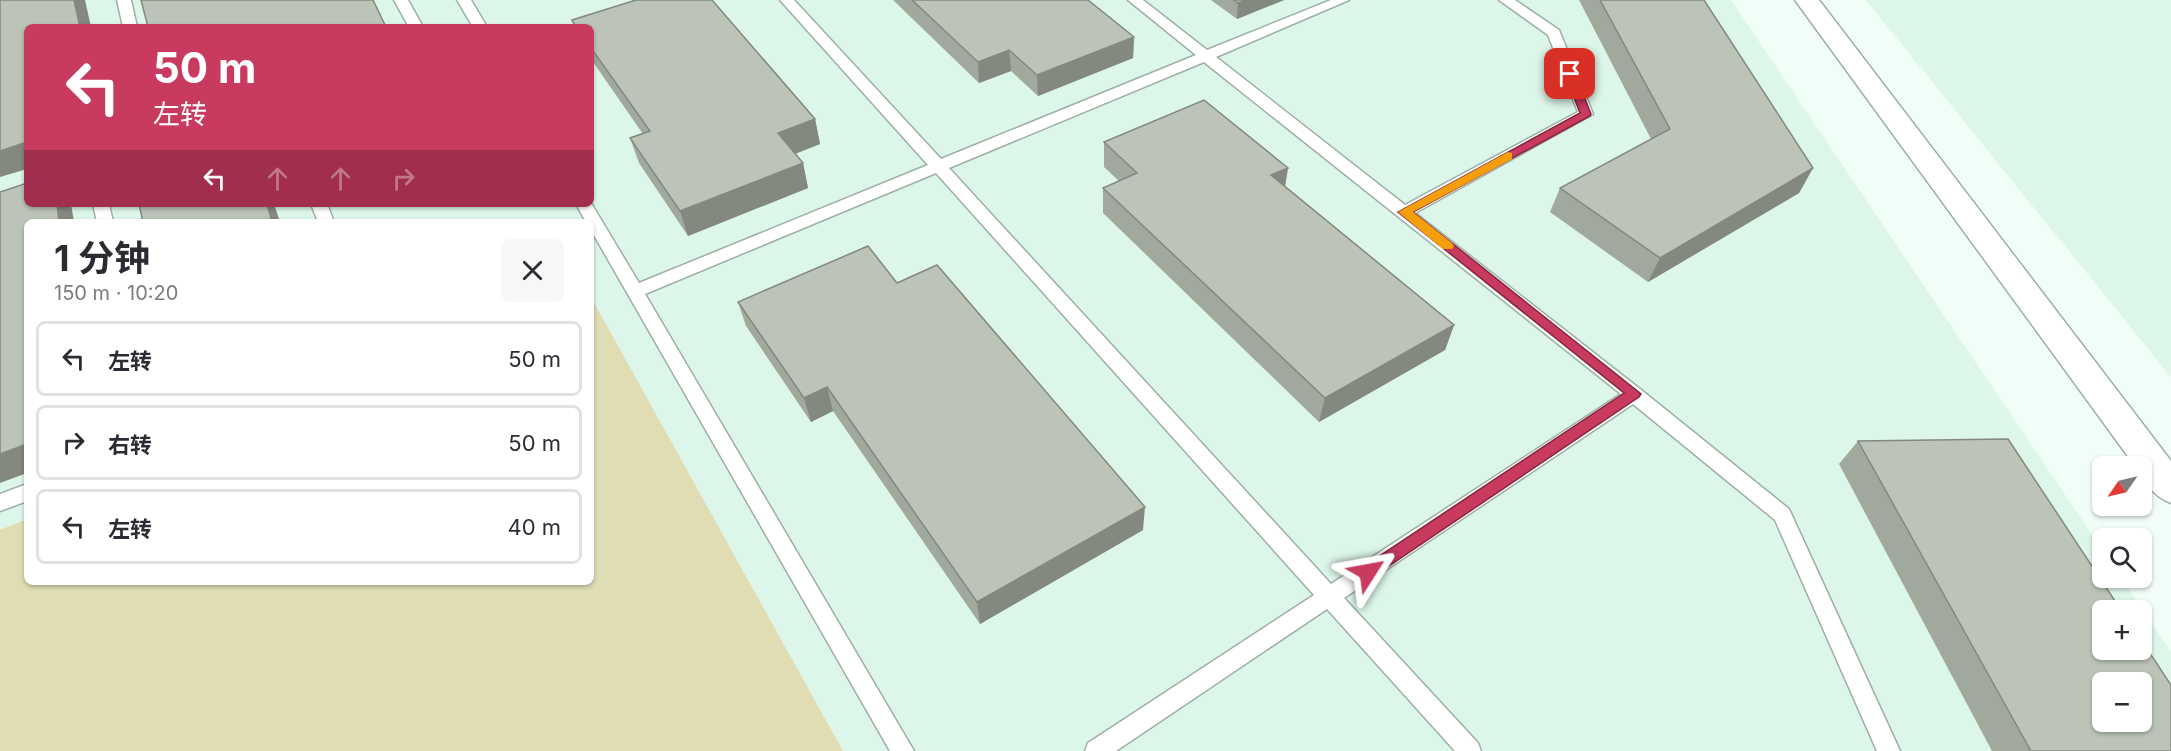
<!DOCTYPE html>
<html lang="zh">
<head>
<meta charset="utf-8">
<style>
  :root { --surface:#fff; --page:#f7f7f7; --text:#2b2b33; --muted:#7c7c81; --line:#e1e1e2 }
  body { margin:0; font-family:Inter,"Noto Sans SC",sans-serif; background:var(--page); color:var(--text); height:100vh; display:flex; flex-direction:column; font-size:22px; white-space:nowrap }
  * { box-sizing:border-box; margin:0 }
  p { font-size:20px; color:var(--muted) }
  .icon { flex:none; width:33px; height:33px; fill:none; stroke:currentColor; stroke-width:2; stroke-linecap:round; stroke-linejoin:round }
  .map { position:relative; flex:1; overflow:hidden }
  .details { position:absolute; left:24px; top:219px; width:570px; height:366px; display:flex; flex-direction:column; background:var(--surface); border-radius:9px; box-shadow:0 2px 4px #0004 }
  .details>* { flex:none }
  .hud { position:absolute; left:24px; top:24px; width:570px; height:183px; border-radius:9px; box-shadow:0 2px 4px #0004; background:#c93a5f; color:#fff; overflow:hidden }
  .needle { width:39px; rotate:236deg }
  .tools { position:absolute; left:2092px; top:456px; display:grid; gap:12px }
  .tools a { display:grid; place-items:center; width:60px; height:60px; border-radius:9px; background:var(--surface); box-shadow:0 2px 4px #0004; font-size:30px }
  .pin { position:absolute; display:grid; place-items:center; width:51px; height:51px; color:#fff; margin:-26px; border-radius:12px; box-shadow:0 3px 9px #0006 }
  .me { position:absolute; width:66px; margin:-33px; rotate:56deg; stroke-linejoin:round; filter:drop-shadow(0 0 4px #0008) }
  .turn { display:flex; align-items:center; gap:21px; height:126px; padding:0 30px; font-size:27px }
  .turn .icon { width:78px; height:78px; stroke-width:2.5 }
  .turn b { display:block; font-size:42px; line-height:51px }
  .lanes { display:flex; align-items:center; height:57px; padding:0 30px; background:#0003; justify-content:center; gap:30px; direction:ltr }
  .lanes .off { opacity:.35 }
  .round { display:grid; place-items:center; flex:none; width:63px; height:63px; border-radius:9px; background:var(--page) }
  .headline { display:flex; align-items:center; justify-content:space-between; height:102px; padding:0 30px }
  h1 { font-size:36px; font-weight:700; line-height:45px }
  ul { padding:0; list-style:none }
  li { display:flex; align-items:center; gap:18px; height:75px; margin:0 12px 9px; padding:0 18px; border:3px solid var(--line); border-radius:9px }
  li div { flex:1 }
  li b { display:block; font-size:22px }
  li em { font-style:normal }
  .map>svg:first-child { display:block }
</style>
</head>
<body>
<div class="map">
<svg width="2171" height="751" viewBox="0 0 2171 751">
  <rect width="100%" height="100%" fill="#f0fef7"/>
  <!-- built -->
  <g fill="#dcf6e9" fill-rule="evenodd">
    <path d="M0 0H1731L2103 551V578H2121L2171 652V751H843L591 297V222H27V519L0 530ZM27 27H591V204H27ZM2103 610H2142V650H2103ZM2103 682H2142V722H2103Z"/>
    <path d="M1866 0H2171V377Z"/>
  </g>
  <!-- green -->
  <path fill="#e0dcb4" d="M591 297 843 751H0V530L27 519V582H591Z"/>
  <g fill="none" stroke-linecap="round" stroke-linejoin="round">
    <!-- lane casing -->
    <g stroke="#9eafa7" stroke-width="3">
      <g id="lane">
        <path d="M117 0H131L137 27H123Z"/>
        <path d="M394 0H408L423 27H409Z"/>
        <path d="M457 0H471L487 27H473Z"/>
        <path d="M780 0H794L941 159 1196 55 1128 0H1143L1207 50 1331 0H1349L1216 57 1405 205 1578 112 1548 35 1499 0H1515L1559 30 1593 114 1415 213 1640 389 1789 509 1900 751H1877L1775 520 1633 404 1344 598 1478 743 1481 751H1455L1327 609 1116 751H1085L1088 743 1314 595 936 173 645 294 914 751H890L591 230V222H586L576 204 591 203 639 283 928 165ZM1204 62 1621 394 1331 584 949 168Z"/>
        <path d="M93 204H109L113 222H97Z"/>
        <path d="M311 204H327L334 222H318Z"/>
        <path d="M27 484V501L0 511V494Z"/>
      </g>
    </g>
    <!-- street casing -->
    <g stroke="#9eafa7" stroke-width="3">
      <path id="street" d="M1795 0H1819L2171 461V503C2156 497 2142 484 2142 466H2135Z"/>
    </g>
    <!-- lane -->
    <use href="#lane" fill="#fff" fill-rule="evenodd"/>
    <!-- street -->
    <use href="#street" fill="#fff" fill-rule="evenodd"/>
  </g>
  <!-- wall -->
  <g fill="#a1a99d">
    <path d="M636 0H712L815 119 820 144 795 154 803 163 808 188 688 236 639 163 630 138 643 134 591 59V27H574L572 20Z"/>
    <path d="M893 0H1088L1134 37 1133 58 1038 96 1011 71 979 83Z"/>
    <path d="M1211 0H1284L1237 19Z"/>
    <path d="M1579 0H1704L1813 168 1799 193 1648 282 1550 212 1560 188 1651 139Z"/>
    <path d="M1104 142 1288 168 1285 186 1454 325 1445 350 1319 422 1103 213V188L1119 181 1104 167Z"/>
    <path d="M897 283 1143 530 980 624 833 411 811 422 746 326 738 302Z"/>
    <path d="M1858 441 2171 751H1992L1839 464Z"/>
  </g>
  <!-- shaded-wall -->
  <g fill="#83897f">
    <path d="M74 0H85L91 27H80Z"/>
    <path d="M1247 0H1284L1237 19 1238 3Z"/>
    <path d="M1134 37 1133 58 1038 96 1037 75Z"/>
    <path d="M1009 50 1011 71 979 83 978 62Z"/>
    <path d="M815 119 820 144 784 158 778 133Z"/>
    <path d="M27 142V169L0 177V151Z"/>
    <path d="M803 163 808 188 688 236 680 211Z"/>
    <path d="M1288 168 1284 192 1271 175Z"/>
    <path d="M1813 168 1799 193 1648 282 1660 258Z"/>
    <path d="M57 204H71L74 222H59Z"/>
    <path d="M267 204H274L280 222H272Z"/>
    <path d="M1454 325 1445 350 1319 422 1325 398Z"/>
    <path d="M827 387 833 411 811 422 804 398Z"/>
    <path d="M27 444V473L0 483V454Z"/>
    <path d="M1145 507 1143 530 980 624 977 602Z"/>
  </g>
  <!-- building -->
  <g fill="#bbc4b6" stroke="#83897f" stroke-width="1.5" fill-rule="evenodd">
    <path d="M0 0H74L80 27H27V142L0 151Z"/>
    <path d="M141 0H373L386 27H148Z"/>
    <path d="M636 0H712L815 119 778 133 803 163 680 211 630 138 650 131 591 48V27H576L572 20Z"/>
    <path d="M912 0H1088L1134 37 1037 75 1009 50 978 62Z"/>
    <path d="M1234 0H1247L1238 3Z"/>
    <path d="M1600 0H1704L1813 168 1660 258 1560 188 1670 129Z"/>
    <path d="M1204 100 1288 168 1271 175 1454 325 1325 398 1103 188 1137 173 1104 142Z"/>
    <path d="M27 183V204H57L59 222H27V444L0 454V192Z"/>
    <path d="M139 204H267L272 222H143Z"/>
    <path d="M868 246 897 283 937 265 1145 507 977 602 827 387 804 398 738 302Z"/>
    <path d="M2008 439 2121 610H2103V650H2142V641L2171 685V751H2031L1858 441ZM2103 682H2142V722H2103Z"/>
  </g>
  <!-- route -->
  <path fill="#c93a5f" stroke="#83263e" stroke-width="1.5" d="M1570 70 1575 74 1591 114 1590 116 1413 212 1641 394 1639 397 1374 576 1368 578 1363 576 1360 572 1363 567 1624 393 1398 212 1580 113 1565 74Z"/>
  <!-- slow -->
  <path fill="#f59e0b" d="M1508 152 1512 153V159L1413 212 1452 243 1454 246 1452 249H1443L1398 212Z"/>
</svg>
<div class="tools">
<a><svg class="needle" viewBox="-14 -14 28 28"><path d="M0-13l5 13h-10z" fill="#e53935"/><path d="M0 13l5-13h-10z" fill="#7c7c81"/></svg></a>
<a><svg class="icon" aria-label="search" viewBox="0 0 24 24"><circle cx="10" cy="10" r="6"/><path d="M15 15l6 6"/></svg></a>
<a>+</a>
<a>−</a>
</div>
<div class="pin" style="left:1570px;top:74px;background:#d93025"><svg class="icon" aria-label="arrive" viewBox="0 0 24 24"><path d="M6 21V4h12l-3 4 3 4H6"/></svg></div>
<svg class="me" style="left:1368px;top:572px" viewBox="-20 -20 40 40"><path d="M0-17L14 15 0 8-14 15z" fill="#c93a5f" stroke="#fff" stroke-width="4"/></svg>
<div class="hud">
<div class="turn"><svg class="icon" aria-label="left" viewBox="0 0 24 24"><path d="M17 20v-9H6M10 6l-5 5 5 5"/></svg><div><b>50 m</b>左转</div></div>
<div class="lanes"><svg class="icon" aria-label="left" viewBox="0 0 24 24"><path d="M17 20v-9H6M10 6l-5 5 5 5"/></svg><svg class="icon off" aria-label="ahead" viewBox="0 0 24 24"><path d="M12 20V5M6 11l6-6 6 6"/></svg><svg class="icon off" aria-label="ahead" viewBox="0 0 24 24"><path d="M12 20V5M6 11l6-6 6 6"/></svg><svg class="icon off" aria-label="right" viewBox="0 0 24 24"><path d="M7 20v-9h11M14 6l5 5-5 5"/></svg></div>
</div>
<section class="details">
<div class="headline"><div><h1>1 分钟</h1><p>150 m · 10:20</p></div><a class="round"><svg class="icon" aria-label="close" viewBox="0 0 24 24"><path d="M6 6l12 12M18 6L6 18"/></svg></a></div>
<ul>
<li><svg class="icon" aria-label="left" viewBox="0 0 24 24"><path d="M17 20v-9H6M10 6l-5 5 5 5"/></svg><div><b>左转</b></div><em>50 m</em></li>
<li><svg class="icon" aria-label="right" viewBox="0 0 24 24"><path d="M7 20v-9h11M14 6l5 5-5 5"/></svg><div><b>右转</b></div><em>50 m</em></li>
<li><svg class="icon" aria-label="left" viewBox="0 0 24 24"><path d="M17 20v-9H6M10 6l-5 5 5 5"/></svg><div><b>左转</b></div><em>40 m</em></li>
</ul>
</section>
</div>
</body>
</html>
